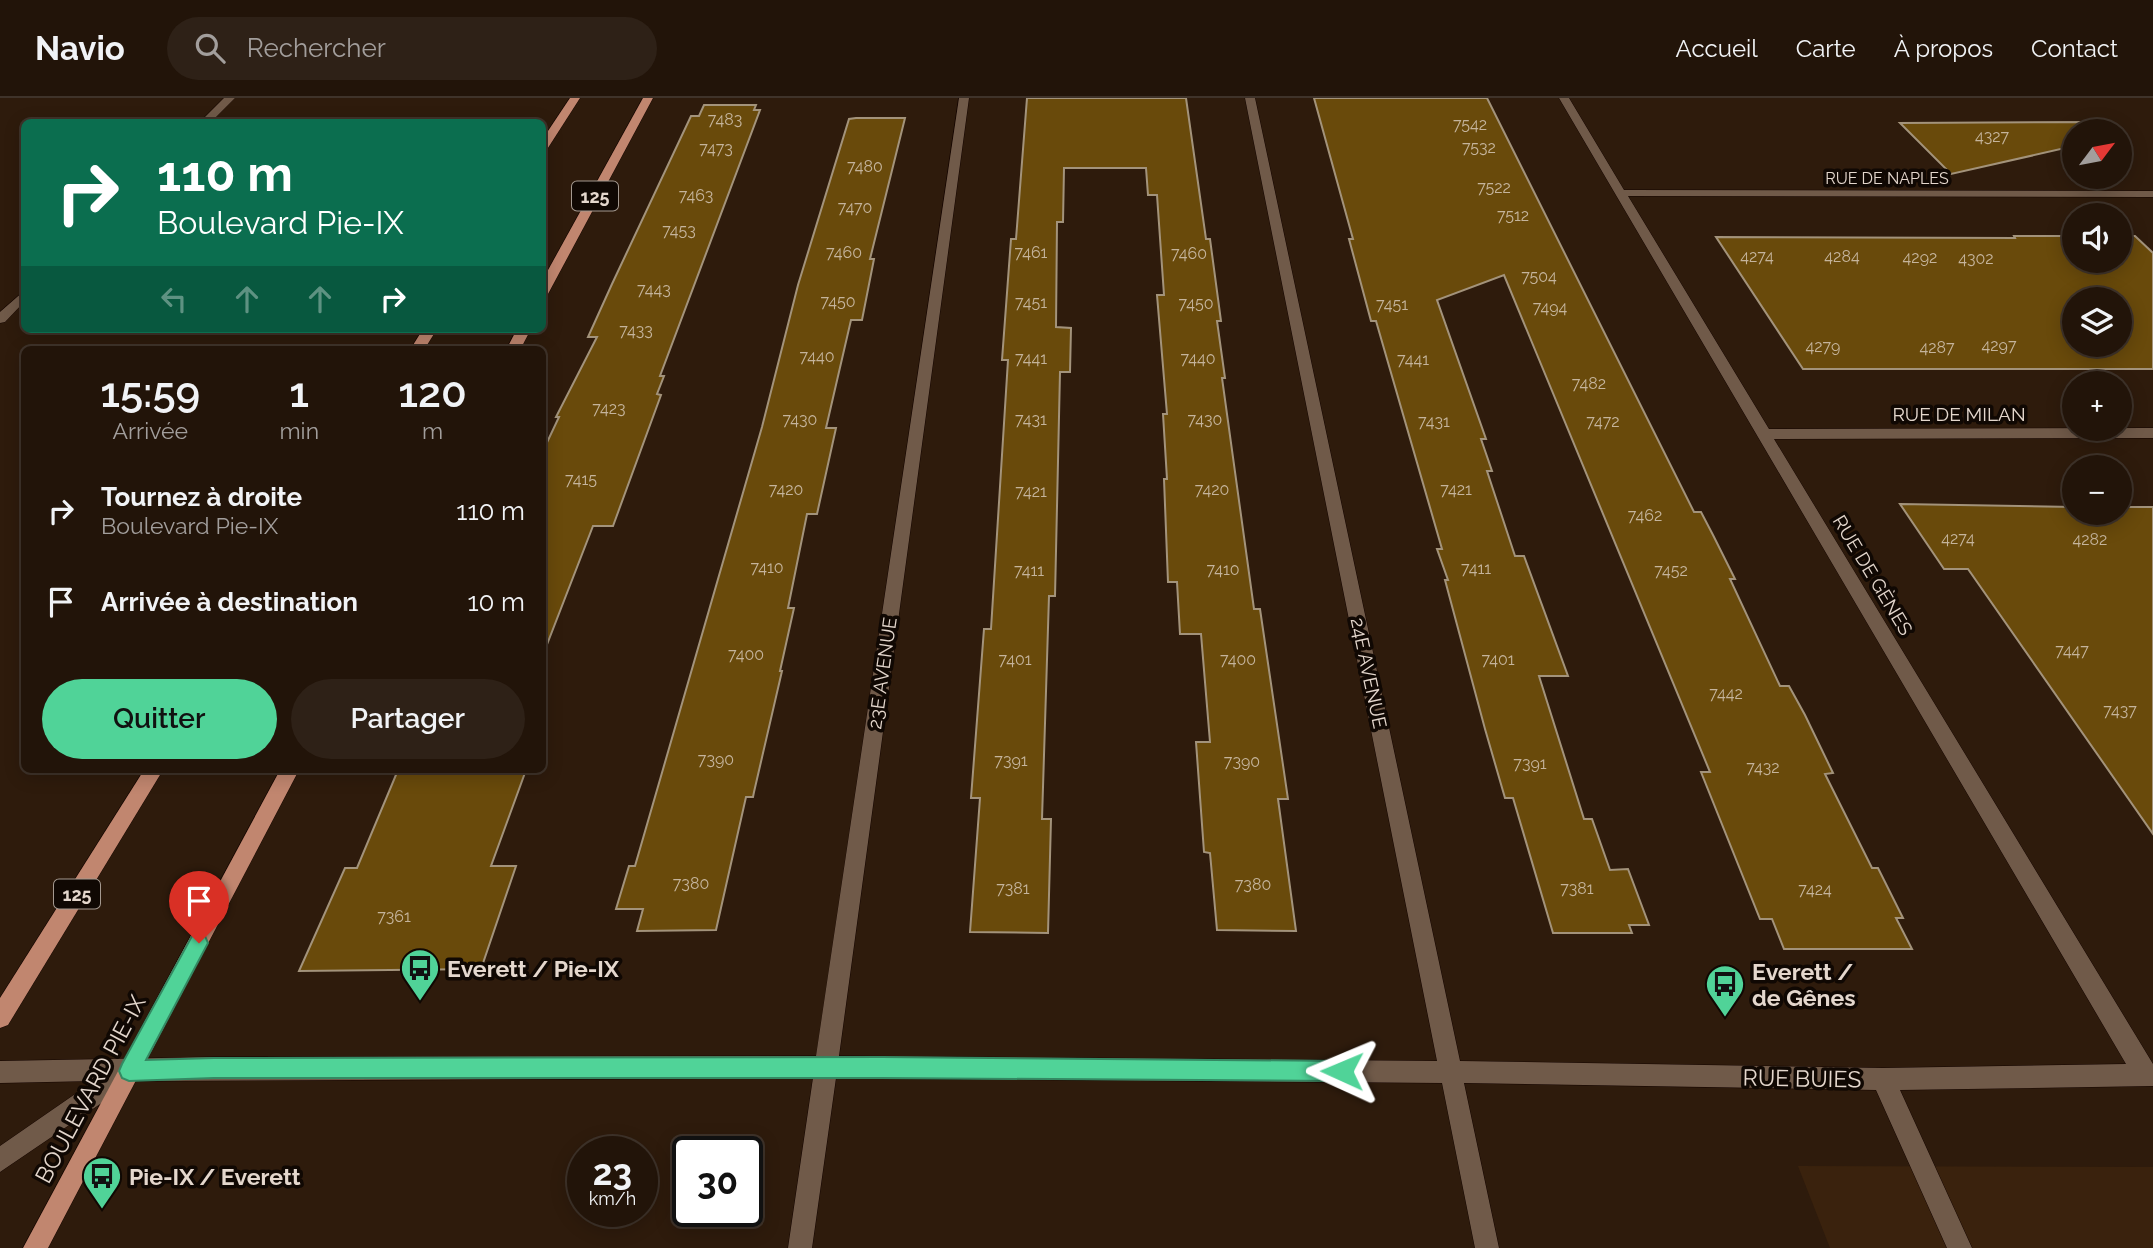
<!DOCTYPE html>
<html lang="fr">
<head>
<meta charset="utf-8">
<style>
  :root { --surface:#221409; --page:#2e2117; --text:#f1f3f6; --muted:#a29e9c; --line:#3f332a; --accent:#50d398 }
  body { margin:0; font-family:Raleway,sans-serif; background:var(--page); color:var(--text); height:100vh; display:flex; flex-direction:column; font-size:26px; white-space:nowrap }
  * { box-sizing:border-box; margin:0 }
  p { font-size:23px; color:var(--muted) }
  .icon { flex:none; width:38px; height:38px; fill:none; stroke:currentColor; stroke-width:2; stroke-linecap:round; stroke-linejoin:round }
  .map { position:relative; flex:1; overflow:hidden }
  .drawer { position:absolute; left:21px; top:248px; width:525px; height:427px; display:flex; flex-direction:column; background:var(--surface); border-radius:10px; box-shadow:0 4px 18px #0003,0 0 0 2px var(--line) }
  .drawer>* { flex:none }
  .hud { position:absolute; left:21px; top:21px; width:525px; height:214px; border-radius:10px; box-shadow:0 4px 18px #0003,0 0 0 2px var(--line); background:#0b6e4f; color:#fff; overflow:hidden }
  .needle { width:46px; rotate:58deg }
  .tools { position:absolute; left:2062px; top:21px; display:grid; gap:14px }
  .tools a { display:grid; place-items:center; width:70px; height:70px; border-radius:50%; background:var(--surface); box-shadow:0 4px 18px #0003,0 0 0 2px var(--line); font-size:35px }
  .speed { position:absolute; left:567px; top:1038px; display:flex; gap:14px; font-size:35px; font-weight:700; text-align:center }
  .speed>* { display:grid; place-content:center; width:91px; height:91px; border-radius:50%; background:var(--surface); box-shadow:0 4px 18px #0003,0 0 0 2px var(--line); line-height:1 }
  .speed small { font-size:18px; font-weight:400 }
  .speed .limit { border:4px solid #111; border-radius:10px; background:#fff; color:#111 }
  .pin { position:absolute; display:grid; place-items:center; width:60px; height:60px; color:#fff; margin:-72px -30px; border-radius:50% 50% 50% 0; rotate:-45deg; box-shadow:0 0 7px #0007 }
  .pin .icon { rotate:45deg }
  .me { position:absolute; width:77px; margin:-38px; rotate:271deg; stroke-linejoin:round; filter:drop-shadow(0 0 5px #0008) }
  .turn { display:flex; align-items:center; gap:24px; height:147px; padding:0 21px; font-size:32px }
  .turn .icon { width:91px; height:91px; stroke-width:2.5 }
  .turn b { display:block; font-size:49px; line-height:60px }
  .lanes { display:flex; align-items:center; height:66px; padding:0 21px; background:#0003; justify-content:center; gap:35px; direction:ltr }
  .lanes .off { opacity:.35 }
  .eta { display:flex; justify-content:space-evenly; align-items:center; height:119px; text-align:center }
  .eta b { font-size:42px; font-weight:600; line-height:49px }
  .button { display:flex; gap:14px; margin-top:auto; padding:14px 21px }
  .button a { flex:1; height:80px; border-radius:42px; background:var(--accent); color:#111; font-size:28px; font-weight:600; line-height:80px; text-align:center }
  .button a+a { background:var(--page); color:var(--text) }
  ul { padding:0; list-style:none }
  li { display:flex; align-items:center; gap:21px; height:91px; padding:0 21px }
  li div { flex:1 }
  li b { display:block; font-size:26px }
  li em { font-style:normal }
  header { display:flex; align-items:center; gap:42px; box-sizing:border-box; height:98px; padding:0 35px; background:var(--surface); border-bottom:2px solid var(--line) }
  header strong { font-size:33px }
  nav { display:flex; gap:38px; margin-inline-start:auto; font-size:24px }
  .search { width:490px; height:63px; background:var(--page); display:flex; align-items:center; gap:18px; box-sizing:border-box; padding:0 24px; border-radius:38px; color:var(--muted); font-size:26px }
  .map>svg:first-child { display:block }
</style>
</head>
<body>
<header>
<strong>Navio</strong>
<div class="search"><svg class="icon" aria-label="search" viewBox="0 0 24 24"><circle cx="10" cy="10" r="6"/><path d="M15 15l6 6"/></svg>Rechercher</div>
<nav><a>Accueil</a><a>Carte</a><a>À propos</a><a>Contact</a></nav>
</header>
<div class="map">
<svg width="2153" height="1150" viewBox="0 0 2153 1150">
  <rect width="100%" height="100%" fill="#2e1b0c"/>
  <!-- built -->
  <path fill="#3a220d" d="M1798 1068 2153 1069V1150H1830Z"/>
  <!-- building -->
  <g fill="#694a0b" stroke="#a3937b" stroke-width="2" fill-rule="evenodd">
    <path d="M1027 0H1186L1206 141H1210L1221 223H1217L1225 280H1222L1254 511H1260L1288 701H1278L1296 833 1217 832 1210 755 1204 754 1196 644H1210L1201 536H1180L1177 484H1168L1164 381H1167L1163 316H1167L1157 197H1164L1157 97H1148L1146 70H1064L1063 124H1057L1056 229 1071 230 1070 274H1060L1055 498H1049L1042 721H1051L1048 835 970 834 980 700H971L984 531H991L1008 262H1002L1011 141H1016Z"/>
    <path d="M1314 0H1487L1694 414H1701L1713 437 1735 481H1730L1780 588H1789L1805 617 1833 675 1825 676 1872 770H1878L1903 820H1896L1912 851H1784L1772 821H1760L1701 674H1710L1504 177 1437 202 1486 341H1481L1492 373H1487L1515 458H1524L1568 578H1539L1584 721H1592L1610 772 1628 771 1649 827H1629L1632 835H1553L1513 700H1505L1485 631 1445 482H1448L1437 451H1442L1376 223H1371L1349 141H1353Z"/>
    <path d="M704 7H756L754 12H760L660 278H664L657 296 661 297 613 428H593L546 549H542V355L559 319H556L597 239H588L612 186 691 18H699Z"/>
    <path d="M856 20H905L870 161H874L862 222H851L826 330H836L817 416H807L788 510H794L780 573H782L754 694 753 699H746L716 832 637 833 643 811H616L629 768H635L762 329 798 187 849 21Z"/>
    <path d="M2095 24 2096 33H2074V48L1951 76 1900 25Z"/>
    <path d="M2014 138H2074V163H2119V138H2135L2153 155V271H1803L1716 139 2015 140ZM2074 201H2119V247H2074Z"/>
    <path d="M1900 406 2074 409V415H2119V409H2153V736L1968 471H1944Z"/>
    <path d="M398 672H526L491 768H516L481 871 299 873 345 770H357Z"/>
  </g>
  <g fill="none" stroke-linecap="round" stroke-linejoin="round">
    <!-- minor casing -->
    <g stroke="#150500" stroke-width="1">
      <g id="minor">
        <path d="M224 0H235L211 24H200Z"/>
        <path d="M959 0H969L839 958 1437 963 1245 0H1255L1460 963 1883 970 2126 966 1559 0H1569L1624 92 2153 93V99L1628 98 1769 331 2153 330V340L1774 341 2153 966V988L1900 992 1972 1150H1947L1876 992 1464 985 1499 1150H1475L1442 985 836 980 812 1150H788L813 980 134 983 0 1074V1048L94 983 0 985V963L214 959 816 958Z"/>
        <path d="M24 193V204L5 224 0 225V214Z"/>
      </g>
    </g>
    <!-- major casing -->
    <g stroke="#150500" stroke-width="1">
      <g id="major">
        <path d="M570 0H580L546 53 542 54V42Z"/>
        <path d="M643 0H653L548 196 542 200V183Z"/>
        <path d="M423 231H437L424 252H410Z"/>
        <path d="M517 231H531L520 252H506Z"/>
        <path d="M144 672H163L8 927 0 930V900Z"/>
        <path d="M280 672H299L48 1150H23Z"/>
      </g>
    </g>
    <!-- minor -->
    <use href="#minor" fill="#705a49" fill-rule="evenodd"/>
    <!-- major -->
    <use href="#major" fill="#c1866f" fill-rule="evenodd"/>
  </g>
  <!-- route -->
  <path fill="#50d398" stroke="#348963" stroke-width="2" d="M199 836 205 838 208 845 146 962 214 960 882 959 1342 963 1349 966 1352 973 1349 980 1342 983 882 980H214L129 983 122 980 119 973 122 966 192 838Z"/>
  <!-- icons -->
  <defs>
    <g id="bus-pin" transform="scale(2.0125)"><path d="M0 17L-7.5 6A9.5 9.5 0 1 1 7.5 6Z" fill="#50d398" stroke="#100803"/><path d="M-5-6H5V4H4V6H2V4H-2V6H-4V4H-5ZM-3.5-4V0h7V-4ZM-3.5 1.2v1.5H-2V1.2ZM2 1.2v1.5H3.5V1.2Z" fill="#111"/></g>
  </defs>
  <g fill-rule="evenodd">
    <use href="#bus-pin" x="420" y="870"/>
    <use href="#bus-pin" x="1725" y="886"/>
    <use href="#bus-pin" x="102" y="1078"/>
  </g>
  <g text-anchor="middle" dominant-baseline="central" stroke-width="7" stroke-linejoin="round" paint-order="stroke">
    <!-- number labels -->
    <g font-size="16" fill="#c5b49c">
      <text x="725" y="21">7483</text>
      <text x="1470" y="26">7542</text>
      <text x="1992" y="38">4327</text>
      <text x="1479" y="49">7532</text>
      <text x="716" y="50">7473</text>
      <text x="865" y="68">7480</text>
      <text x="1494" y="89">7522</text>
      <text x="696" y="97">7463</text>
      <text x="855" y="109">7470</text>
      <text x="1513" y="117">7512</text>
      <text x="679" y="132">7453</text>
      <text x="844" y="154">7460</text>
      <text x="1031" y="154">7461</text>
      <text x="1189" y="155">7460</text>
      <text x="1757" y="158">4274</text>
      <text x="1842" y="158">4284</text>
      <text x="1920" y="159">4292</text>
      <text x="1976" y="160">4302</text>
      <text x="1539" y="178">7504</text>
      <text x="654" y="191">7443</text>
      <text x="838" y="203">7450</text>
      <text x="1031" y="204">7451</text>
      <text x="1196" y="205">7450</text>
      <text x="1392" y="206">7451</text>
      <text x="1550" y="209">7494</text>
      <text x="636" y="232">7433</text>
      <text x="1999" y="247">4297</text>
      <text x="1823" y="248">4279</text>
      <text x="1937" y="249">4287</text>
      <text x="817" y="258">7440</text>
      <text x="1031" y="260">7441</text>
      <text x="1198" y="260">7440</text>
      <text x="1413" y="261">7441</text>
      <text x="1589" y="285">7482</text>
      <text x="609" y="310">7423</text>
      <text x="800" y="321">7430</text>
      <text x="1031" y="321">7431</text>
      <text x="1205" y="321">7430</text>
      <text x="1434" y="323">7431</text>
      <text x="1603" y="323">7472</text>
      <text x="581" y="381">7415</text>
      <text x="786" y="391">7420</text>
      <text x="1212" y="391">7420</text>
      <text x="1456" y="391">7421</text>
      <text x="1031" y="393">7421</text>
      <text x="1645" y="417">7462</text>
      <text x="1958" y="440">4274</text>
      <text x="2090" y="441">4282</text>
      <text x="767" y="469">7410</text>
      <text x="1476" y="470">7411</text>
      <text x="1223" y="471">7410</text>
      <text x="1029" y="472">7411</text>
      <text x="1671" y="472">7452</text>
      <text x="2072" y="552">7447</text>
      <text x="746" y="556">7400</text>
      <text x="1015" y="561">7401</text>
      <text x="1238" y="561">7400</text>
      <text x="1498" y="561">7401</text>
      <text x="1726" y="595">7442</text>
      <text x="2120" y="612">7437</text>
      <text x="716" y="661">7390</text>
      <text x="1011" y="662">7391</text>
      <text x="1242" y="663">7390</text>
      <text x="1530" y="665">7391</text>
      <text x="1763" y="669">7432</text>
      <text x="691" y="785">7380</text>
      <text x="1253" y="786">7380</text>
      <text x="1013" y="790">7381</text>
      <text x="1577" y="790">7381</text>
      <text x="1815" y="791">7424</text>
      <text x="394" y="818">7361</text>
    </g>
    <!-- far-street labels -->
    <g font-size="16" fill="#e4d7cd" stroke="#100803">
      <text x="1887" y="80">RUE DE NAPLES</text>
    </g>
    <!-- shield labels -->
    <g fill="#100803" stroke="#a49990" stroke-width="2">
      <rect x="572" y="83.5" width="46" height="29" rx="5"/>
      <rect x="54" y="781.5" width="46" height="29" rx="5"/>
    </g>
    <g font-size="18" font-weight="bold" fill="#e4d7cd">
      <text x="595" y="98">125</text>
      <text x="77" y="796">125</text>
    </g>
    <!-- street labels -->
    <g font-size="19" fill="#e4d7cd" stroke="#100803">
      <text x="1959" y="316">RUE DE MILAN</text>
      <text transform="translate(1873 477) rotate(59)">RUE DE GÈNES</text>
      <text transform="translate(882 575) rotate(-82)">23E AVENUE</text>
      <text transform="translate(1369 575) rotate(78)">24E AVENUE</text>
    </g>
    <!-- near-poi labels -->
    <g font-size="23" font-weight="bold" fill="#e4d7cd" stroke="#100803" text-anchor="start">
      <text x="447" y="870">Everett / Pie-IX</text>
      <text x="1752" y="873">Everett /<tspan x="1752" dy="26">de Gênes</tspan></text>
      <text x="129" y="1078">Pie-IX / Everett</text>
    </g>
    <!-- near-street labels -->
    <g font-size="23" fill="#e4d7cd" stroke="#100803">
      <text transform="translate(1802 980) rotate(1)">RUE BUIES</text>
      <text transform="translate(90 991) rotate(-62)">BOULEVARD PIE-IX</text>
    </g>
  </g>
</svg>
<div class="tools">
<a><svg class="needle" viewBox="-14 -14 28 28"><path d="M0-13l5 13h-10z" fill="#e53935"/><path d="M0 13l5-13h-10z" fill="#a29e9c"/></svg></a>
<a><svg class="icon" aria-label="sound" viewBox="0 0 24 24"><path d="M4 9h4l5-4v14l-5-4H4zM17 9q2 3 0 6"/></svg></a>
<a><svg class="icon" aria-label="layers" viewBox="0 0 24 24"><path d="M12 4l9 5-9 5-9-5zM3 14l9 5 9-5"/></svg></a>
<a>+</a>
<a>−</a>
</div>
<div class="speed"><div>23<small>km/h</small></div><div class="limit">30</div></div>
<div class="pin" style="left:199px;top:845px;background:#d93025"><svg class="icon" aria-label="arrive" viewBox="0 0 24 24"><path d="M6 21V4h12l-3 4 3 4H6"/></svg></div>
<svg class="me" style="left:1342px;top:973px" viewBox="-20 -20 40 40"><path d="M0-17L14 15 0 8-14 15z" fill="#50d398" stroke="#fff" stroke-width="4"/></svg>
<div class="hud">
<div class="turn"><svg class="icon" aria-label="right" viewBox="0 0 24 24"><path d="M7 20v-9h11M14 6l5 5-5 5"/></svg><div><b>110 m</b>Boulevard Pie-IX</div></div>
<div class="lanes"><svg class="icon off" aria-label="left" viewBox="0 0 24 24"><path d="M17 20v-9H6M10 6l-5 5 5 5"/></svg><svg class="icon off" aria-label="ahead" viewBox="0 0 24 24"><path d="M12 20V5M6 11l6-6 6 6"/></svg><svg class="icon off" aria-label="ahead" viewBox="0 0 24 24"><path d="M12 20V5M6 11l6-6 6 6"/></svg><svg class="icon" aria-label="right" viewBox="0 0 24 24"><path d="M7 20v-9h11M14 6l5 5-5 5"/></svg></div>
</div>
<section class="drawer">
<div class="eta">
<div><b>15:59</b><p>Arrivée</p></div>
<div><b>1</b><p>min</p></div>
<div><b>120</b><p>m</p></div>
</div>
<ul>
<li><svg class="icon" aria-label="right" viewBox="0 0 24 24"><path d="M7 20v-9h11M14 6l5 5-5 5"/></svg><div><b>Tournez à droite</b><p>Boulevard Pie-IX</p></div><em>110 m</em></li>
<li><svg class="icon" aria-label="arrive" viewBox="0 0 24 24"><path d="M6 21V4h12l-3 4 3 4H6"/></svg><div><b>Arrivée à destination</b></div><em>10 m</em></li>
</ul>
<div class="button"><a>Quitter</a><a>Partager</a></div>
</section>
</div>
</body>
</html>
